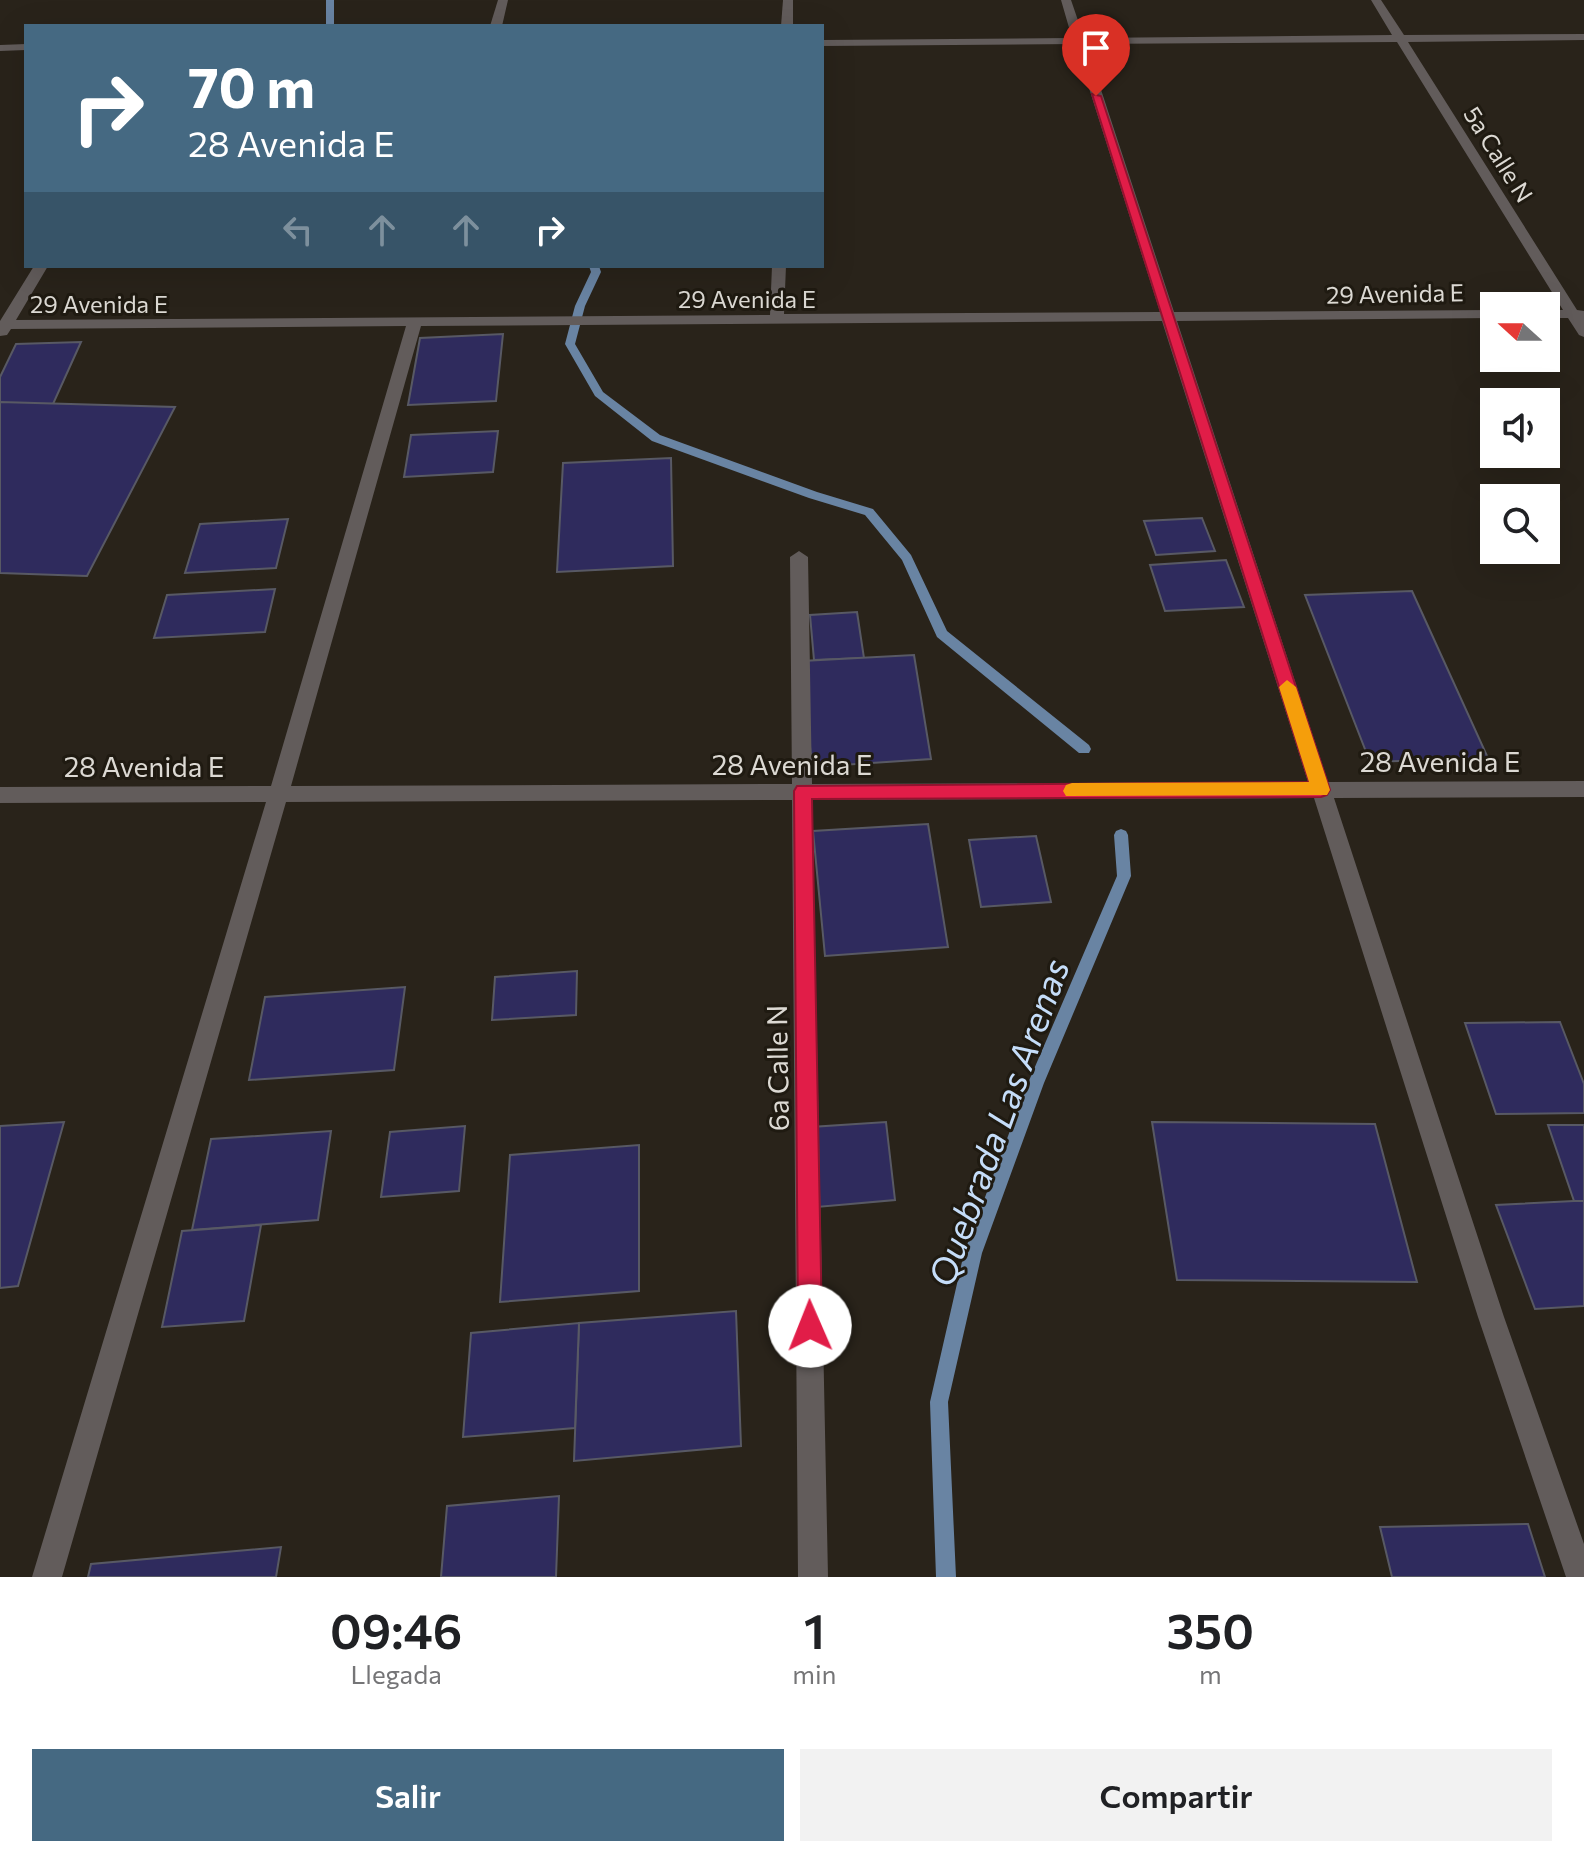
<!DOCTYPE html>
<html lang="es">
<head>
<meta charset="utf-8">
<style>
  :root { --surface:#fff; --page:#f2f2f2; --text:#202124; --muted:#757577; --accent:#456982 }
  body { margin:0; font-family:Commissioner,sans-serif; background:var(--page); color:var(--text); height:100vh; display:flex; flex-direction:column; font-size:30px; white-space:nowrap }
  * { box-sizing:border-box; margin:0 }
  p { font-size:26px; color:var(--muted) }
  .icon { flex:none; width:44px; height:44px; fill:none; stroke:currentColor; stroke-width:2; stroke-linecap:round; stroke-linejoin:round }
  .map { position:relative; height:1577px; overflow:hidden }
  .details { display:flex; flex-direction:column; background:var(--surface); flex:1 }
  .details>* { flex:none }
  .top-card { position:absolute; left:24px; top:24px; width:800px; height:244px; border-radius:0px; box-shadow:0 8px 32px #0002; background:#456982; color:#fff; overflow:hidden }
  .needle { width:52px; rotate:291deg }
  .buttons { position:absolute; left:1480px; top:292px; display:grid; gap:16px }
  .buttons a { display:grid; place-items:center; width:80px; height:80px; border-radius:0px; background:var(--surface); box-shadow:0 8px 32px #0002; font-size:40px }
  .pin { position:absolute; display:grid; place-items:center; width:68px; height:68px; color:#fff; margin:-82px -34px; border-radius:50% 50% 50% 0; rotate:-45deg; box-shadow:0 0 8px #0007 }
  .pin .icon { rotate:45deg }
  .me { position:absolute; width:88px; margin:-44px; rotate:359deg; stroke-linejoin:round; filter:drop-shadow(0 0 6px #0008) }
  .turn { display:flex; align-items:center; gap:28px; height:168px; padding:0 32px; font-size:36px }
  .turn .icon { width:104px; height:104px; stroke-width:2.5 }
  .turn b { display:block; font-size:56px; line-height:68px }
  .lanes { display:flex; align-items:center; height:76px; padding:0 32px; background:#0003; justify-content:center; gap:40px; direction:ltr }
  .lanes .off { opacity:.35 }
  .eta { display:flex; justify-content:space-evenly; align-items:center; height:136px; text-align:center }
  .eta b { font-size:48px; font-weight:600; line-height:56px }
  .action { display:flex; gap:16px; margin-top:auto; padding:16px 32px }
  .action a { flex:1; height:92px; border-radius:0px; background:var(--accent); color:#fff; font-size:32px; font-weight:600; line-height:92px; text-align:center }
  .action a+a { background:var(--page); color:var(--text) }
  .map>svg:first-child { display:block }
</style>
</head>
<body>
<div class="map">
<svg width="1584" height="1577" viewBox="0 0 1584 1577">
  <rect width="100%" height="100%" fill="#29231a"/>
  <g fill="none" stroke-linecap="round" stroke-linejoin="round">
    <!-- stream -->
    <g fill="#6984a3" fill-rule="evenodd">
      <rect x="326" y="0" width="8" height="26"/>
      <path d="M589 266H599L601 272 585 306 575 344 603 392 660 435 817 492 873 509 911 555 947 631 1089 745 1091 749 1089 753H1079L937 637 902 560 865 515 809 498 652 441 595 396 565 344 575 306 591 272Z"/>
      <path d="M1121 829 1126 831 1128 835 1131 876 1044 1083 982 1253 948 1402 956 1577H936L930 1402 964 1253 1028 1083 1117 876 1114 835 1116 831Z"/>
    </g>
  </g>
  <!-- building -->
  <g fill="#2f2b5d" stroke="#585964" stroke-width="2">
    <path d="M503 334 496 401 408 405 420 338Z"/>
    <path d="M81 342 53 404 0 406V377L16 344Z"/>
    <path d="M0 402 175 407 87 576 0 573Z"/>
    <path d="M498 431 493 472 404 477 411 435Z"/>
    <path d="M671 458 673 566 557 572 563 463Z"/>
    <path d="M1202 518 1215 551 1156 555 1144 521Z"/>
    <path d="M288 519 276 568 185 573 200 524Z"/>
    <path d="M1226 560 1244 607 1165 611 1150 565Z"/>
    <path d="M275 589 265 632 154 638 167 595Z"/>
    <path d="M1412 591 1488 758 1370 762 1305 595Z"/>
    <path d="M857 612 864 658 814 660 810 615Z"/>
    <path d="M914 655 931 759 812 767 802 661Z"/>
    <path d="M928 824 948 947 825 956 813 831Z"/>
    <path d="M1036 836 1051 902 981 907 969 840Z"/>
    <path d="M577 971 576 1015 492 1020 495 977Z"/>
    <path d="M405 987 394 1070 249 1080 265 997Z"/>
    <path d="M1560 1022 1584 1084V1113L1496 1114 1465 1023Z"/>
    <path d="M64 1122 18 1286 0 1288V1126Z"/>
    <path d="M886 1122 895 1200 817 1207 811 1127Z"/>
    <path d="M1152 1122 1375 1124 1417 1282 1177 1280Z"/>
    <path d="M1548 1125H1584V1201H1574Z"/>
    <path d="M465 1126 459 1191 381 1197 390 1132Z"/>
    <path d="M331 1131 318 1220 192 1230 211 1139Z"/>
    <path d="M639 1145V1291L500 1302 510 1155Z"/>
    <path d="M1574 1201H1584V1306L1535 1309 1496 1205Z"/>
    <path d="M261 1225 244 1321 162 1327 182 1231Z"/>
    <path d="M736 1311 741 1446 574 1461 579 1323Z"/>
    <path d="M579 1323 575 1428 463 1437 471 1333Z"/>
    <path d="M559 1496 556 1577H441L447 1506Z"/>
    <path d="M1528 1524 1545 1577H1392L1380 1527Z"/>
    <path d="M281 1547 276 1577H88L91 1564Z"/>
  </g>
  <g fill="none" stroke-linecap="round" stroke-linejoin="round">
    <!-- street -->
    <g fill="#625c5b" fill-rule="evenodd">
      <path d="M498 0H508L502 26H490Z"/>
      <path d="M783 0H793V26H781Z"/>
      <path d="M1061 0H1071L1084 38 1392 35 1371 0H1381L1404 35 1584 34V40L1408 42 1577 310 1584 311V337L1579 335 1568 318H1546V310H1563L1397 42 1086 44 1174 312 1494 310V318L1177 321 1328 782 1584 781V797L1334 798 1504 1317 1584 1544V1577H1566L1478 1317 1314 798 812 800 828 1577H798L792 800 286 802 62 1577H32L266 802 0 803V787L271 786 406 326 11 329 7 335 0 336V321L34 266H48L16 320 770 315 772 266H786L784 314 1160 312 1075 44 822 46V40L1072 38ZM1162 321 1308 782 812 784 808 557 799 551 790 557 792 784 291 786 421 326Z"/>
      <path d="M26 44V50L0 51V45Z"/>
    </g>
  </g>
  <!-- route -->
  <path fill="#e11d48" stroke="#92132f" stroke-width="2" d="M1092 94 1101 96 1330 790 1327 795 1321 797 812 799 822 1326 818 1334 810 1338 801 1334 798 1326 794 791 797 786 1309 782Z"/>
  <!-- slow -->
  <path fill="#f59e0b" d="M1287 680 1296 687 1330 790 1327 795 1066 796 1063 791 1066 785 1072 783 1309 782 1279 687Z"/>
  <g text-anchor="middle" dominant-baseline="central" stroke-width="6" stroke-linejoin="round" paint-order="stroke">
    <!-- far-street labels -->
    <g font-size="24" fill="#dcd9d3" stroke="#1f1a11">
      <text transform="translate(1499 154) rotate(58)">5a Calle N</text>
      <text transform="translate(1395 293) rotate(-1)">29 Avenida E</text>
      <text x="747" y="298">29 Avenida E</text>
      <text x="99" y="303">29 Avenida E</text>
    </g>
    <!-- street labels -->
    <g font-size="28" fill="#dcd9d3" stroke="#1f1a11">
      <text x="1440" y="761">28 Avenida E</text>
      <text x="792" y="764">28 Avenida E</text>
      <text x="144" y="766">28 Avenida E</text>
      <text transform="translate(777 1068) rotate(-91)">6a Calle N</text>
    </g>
    <!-- near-water labels -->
    <g font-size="36" font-style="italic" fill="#c5ddf9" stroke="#1f1a11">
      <text transform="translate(997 1122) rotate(-70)">Quebrada Las Arenas</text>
    </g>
  </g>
</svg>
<div class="buttons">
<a><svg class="needle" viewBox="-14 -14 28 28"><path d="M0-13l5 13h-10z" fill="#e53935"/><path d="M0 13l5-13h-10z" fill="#757577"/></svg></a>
<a><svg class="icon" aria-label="sound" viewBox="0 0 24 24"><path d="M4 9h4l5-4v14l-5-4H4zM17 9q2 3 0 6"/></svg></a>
<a><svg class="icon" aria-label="search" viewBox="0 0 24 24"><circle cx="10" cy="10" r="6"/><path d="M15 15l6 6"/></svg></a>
</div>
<div class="pin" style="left:1096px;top:96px;background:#d93025"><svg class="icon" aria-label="arrive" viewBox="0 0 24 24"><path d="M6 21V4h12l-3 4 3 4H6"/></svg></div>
<svg class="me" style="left:810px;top:1326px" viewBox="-20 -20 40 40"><circle r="19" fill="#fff"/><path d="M0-13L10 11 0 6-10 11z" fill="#e11d48"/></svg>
<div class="top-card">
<div class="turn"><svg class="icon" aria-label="right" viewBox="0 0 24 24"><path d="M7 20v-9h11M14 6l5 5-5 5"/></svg><div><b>70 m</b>28 Avenida E</div></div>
<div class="lanes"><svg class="icon off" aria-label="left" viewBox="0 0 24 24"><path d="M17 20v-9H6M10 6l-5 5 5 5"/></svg><svg class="icon off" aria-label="ahead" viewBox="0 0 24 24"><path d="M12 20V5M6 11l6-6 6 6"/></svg><svg class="icon off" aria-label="ahead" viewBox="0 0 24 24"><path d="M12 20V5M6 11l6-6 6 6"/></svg><svg class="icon" aria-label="right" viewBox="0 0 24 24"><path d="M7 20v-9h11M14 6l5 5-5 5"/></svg></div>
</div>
</div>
<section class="details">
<div class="eta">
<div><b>09:46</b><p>Llegada</p></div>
<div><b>1</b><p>min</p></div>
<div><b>350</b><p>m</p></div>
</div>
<div class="action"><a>Salir</a><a>Compartir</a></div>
</section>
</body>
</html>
